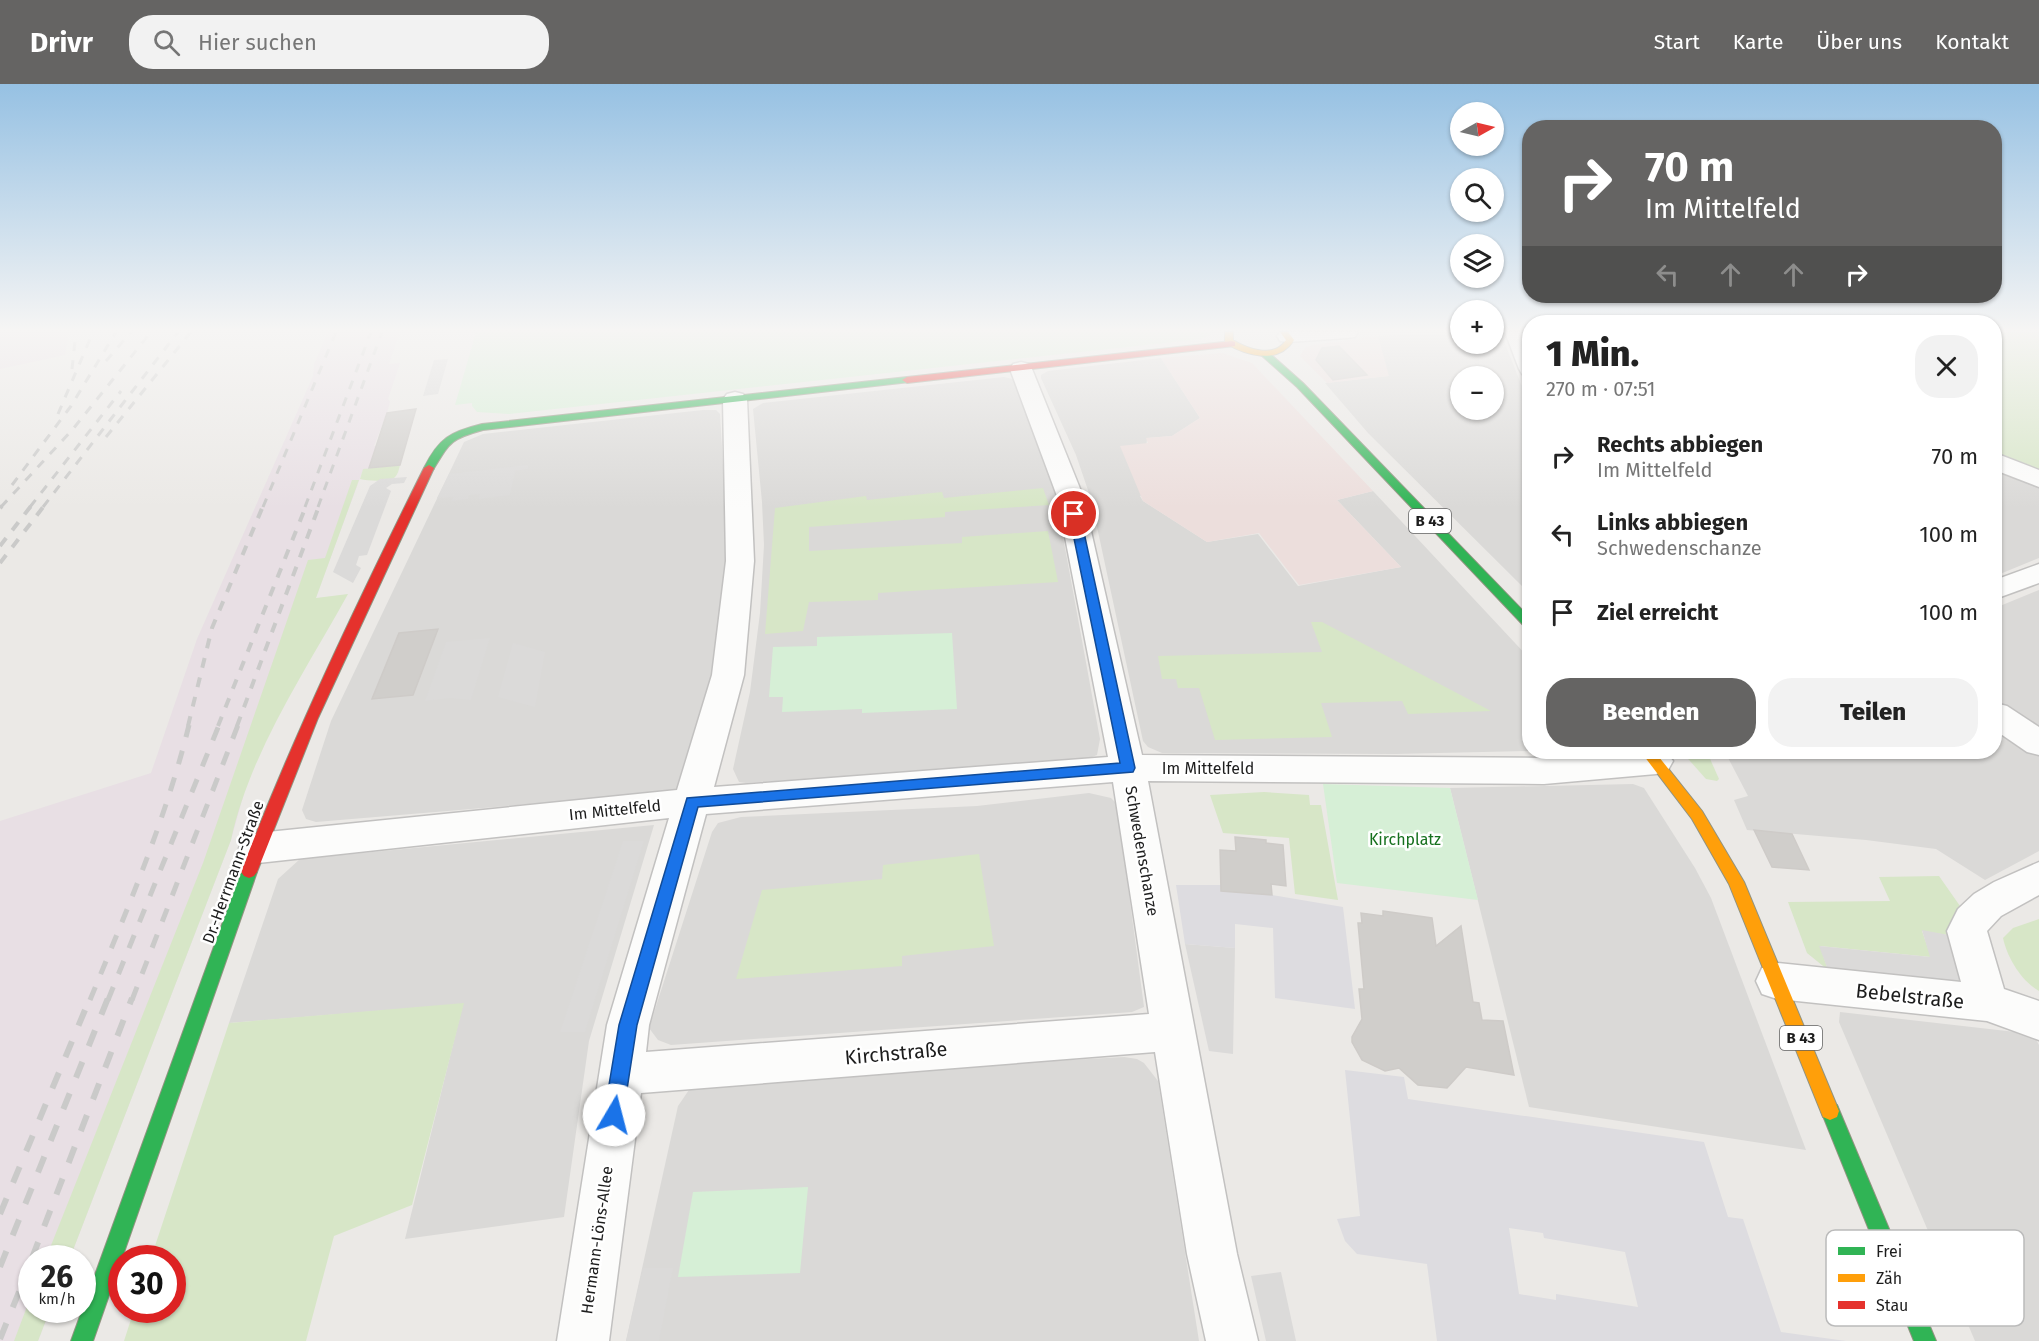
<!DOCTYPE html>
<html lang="de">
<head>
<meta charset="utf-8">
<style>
  :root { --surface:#fff; --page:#f2f2f2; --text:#222; --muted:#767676; --accent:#656463 }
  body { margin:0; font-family:"Fira Sans",sans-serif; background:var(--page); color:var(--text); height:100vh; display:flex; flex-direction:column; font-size:22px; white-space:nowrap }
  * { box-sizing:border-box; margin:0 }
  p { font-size:20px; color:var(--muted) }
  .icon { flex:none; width:33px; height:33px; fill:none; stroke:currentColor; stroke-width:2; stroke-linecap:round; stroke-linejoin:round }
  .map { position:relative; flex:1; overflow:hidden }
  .panel { position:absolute; left:1522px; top:231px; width:480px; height:444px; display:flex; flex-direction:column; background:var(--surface); border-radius:24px; box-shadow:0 2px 4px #0004 }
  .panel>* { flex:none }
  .hud { position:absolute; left:1522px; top:36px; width:480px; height:183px; border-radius:24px; box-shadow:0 2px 4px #0004; background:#656463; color:#fff; overflow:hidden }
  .needle { width:39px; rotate:82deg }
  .controls { position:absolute; left:1450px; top:18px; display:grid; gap:12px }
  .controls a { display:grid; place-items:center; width:54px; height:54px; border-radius:50%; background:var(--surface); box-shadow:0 2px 4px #0004; font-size:30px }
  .speed { position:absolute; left:18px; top:1161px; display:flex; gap:12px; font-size:30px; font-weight:700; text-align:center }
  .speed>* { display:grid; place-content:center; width:78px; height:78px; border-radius:50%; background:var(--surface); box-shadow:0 2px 4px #0004; line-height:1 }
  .speed small { font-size:15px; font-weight:400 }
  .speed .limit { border:9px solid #d22; background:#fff; color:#111 }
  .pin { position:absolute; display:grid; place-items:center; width:51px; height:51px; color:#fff; margin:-26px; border:3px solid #fff; border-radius:50%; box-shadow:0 2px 6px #0007 }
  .me { position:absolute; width:66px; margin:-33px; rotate:8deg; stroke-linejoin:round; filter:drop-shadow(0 0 4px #0008) }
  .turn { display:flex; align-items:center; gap:21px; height:126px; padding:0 24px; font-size:27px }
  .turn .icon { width:78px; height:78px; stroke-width:2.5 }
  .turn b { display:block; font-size:42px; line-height:51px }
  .lanes { display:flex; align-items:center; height:57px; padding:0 24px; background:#0003; justify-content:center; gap:30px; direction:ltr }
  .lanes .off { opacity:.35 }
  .round { display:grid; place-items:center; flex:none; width:63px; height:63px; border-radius:24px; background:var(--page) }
  .head { display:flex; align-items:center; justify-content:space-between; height:102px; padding:0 24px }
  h1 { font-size:36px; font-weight:800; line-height:45px }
  .primary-button { display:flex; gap:12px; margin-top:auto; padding:12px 24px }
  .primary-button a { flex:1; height:69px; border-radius:24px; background:var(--accent); color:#fff; font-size:24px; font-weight:800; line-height:69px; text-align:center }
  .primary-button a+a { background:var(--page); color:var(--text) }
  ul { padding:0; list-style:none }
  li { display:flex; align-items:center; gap:18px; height:78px; padding:0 24px }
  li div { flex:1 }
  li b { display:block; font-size:22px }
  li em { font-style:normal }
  header { display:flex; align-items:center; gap:36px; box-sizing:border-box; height:84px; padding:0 30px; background:var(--accent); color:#fff }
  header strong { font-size:28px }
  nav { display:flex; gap:33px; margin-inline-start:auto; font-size:21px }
  .search { width:420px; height:54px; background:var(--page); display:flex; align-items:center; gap:15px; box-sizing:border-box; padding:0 21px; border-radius:24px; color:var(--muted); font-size:22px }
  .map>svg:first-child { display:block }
</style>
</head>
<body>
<header>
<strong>Drivr</strong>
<div class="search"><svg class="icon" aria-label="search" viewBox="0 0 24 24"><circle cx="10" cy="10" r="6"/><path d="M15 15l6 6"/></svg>Hier suchen</div>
<nav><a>Start</a><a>Karte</a><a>Über uns</a><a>Kontakt</a></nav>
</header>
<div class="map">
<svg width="2039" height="1257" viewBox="0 0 2039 1257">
  <rect width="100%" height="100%" fill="#ebe9e6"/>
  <!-- residential -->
  <g fill="#dad9d7" fill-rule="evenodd">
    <path d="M1461 249V260H1494V251L1502 252 1530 323V510L1368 349 1325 299 1388 292 1378 252ZM1461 292H1494V326H1461Z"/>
    <path d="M1161 274 1200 334 1172 352 1147 354 1142 411 1140 412 1143 417 1207 458 1258 450 1298 502 1401 483 1337 416 1373 407 1530 575V667L1395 670 1162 669 1148 663 1143 657 1091 415 1076 371 1041 294V291L1048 287Z"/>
    <path d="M1004 293 1013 295 1041 363 1055 409 1100 655 1097 671 1084 676 746 699 739 698 733 685 750 608 760 529 764 461 762 418 753 325 763 319Z"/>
    <path d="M703 326H716L720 330 727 451 726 506 709 611 680 703 672 708 316 738 306 735 302 726 331 637 464 358 483 350Z"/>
    <path d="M1995 384 2039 402V474L1995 492Z"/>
    <path d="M2039 506V646L1995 618V524Z"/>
    <path d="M1995 641 2039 670V767L1985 796 1936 765 1866 756 1747 746 1734 716 1748 712 1725 668H1995Z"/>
    <path d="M1633 700 1644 704 1695 784 1711 814 1806 1066 1529 1023 1450 704Z"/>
    <path d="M1089 709 1111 714 1117 720 1144 923 1132 928 671 961 658 956 649 944 712 748 718 739 741 733 977 722Z"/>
    <path d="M654 741 589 957 564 1133 405 1155 463 920 229 939 278 795 300 775Z"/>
    <path d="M1840 928 2033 950 2039 961V1257H1975L1839 938Z"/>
    <path d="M1124 973 1137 975 1144 979 1158 997 1199 1257H626L678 1022 691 1003 709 996Z"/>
  </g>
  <!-- commercial -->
  <g fill="#ecdedc">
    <path d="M1378 252 1389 292 1327 299 1300 272 1306 263 1313 261Z"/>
    <path d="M1222 269 1252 279 1373 407 1337 416 1401 483 1299 501 1259 449 1207 458 1143 417 1120 362 1148 359 1146 354 1172 352 1200 334 1161 274Z"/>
  </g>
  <!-- industrial -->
  <g fill="#e8dfe4">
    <path d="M0 248H69L65 271 0 285Z"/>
    <path d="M328 248H400L389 280 400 279 388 315 390 318 387 329 374 362H376L369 384 363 386 246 702 231 756 70 1174H32V1226H50L38 1257H0V737L151 689 197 555 313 292 314 280Z"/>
  </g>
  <!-- grass -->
  <g fill="#d7e6c7">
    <path d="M1995 248H2039V385L1995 368Z"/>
    <path d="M400 381C399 385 398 391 394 394 386 398 368 397 360 395L363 385Z"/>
    <path d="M352 396H359L316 514 348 510C305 588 250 668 231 756L70 1174H46L203 779 308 476 325 474Z"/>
    <path d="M1043 404 1049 421 945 428V433L809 443V467L962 459V453L1048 447 1058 498 878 509V516L809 518 803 547 765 550 775 424 866 412 867 416 942 408 944 414Z"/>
    <path d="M1311 538H1322L1491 627 1408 630 1402 617 1321 619 1332 653 1215 656 1199 604H1178L1176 595H1162L1158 572 1322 568Z"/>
    <path d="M1682 668H1707L1719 695 1717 697 1706 695Z"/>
    <path d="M1264 708 1309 711 1310 721H1321L1338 816 1295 810 1289 754 1223 749 1210 711Z"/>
    <path d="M979 770 994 862 902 872V882L736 895 762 806 882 795 883 781Z"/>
    <path d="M1939 792 1960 822 1954 834V852L1922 847 1931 873 1820 862 1828 886 1807 869 1788 818 1890 817 1879 793Z"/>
    <path d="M2039 835V907C2021 897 2007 873 2003 854L2013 844Z"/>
    <path d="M464 919 412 1121 334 1152 306 1257H124L134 1226H172V1174H151L229 939Z"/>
    <path d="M31 1212 32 1226H50L38 1257H14Z"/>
  </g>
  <!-- park -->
  <g fill="#d6efd6">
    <path d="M476 248H1211L1208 252 1201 255 509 330 477 328 472 322V319L455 321Z"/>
    <path d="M952 549 957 625 862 629V625L782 628 783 613H769L773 563 817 562V553Z"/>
    <path d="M1323 700 1450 704 1478 816 1337 799Z"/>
    <path d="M808 1103 800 1189 678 1193 693 1108Z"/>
  </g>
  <!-- parking -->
  <g fill="#dbdad9">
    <path d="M448 275 438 310 423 312 434 276Z"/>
    <path d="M528 381V385L515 387 510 411 479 415 480 410 469 411 468 415 452 417 453 413 437 414 449 390Z"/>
    <path d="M407 393 404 399 392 400 386 404 391 407 367 471 359 472 356 481 361 484 353 499 333 488 370 402 380 395Z"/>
    <path d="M490 554 471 616 450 614 425 617 446 558Z"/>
    <path d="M513 559 545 568 535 623 498 613Z"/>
    <path d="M623 757H644L585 948H560Z"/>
    <path d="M1922 846 1954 852 1968 902 1828 886 1819 862 1930 873Z"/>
    <path d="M1185 860 1235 864 1233 970 1209 967Z"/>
    <path d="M643 1184H673L659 1257H626Z"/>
    <path d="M1281 1188 1296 1257H1266L1251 1192Z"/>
  </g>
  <!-- plaza -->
  <g fill="#dddce0" fill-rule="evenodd">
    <path d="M1176 801H1221V807L1272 811 1343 823 1355 925 1275 914 1273 844 1235 840V864L1185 860Z"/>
    <path d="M1345 986 1404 993 1408 1015 1704 1058 1728 1133 1743 1135 1781 1248 1846 1257H1437L1427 1180 1357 1170 1345 1157 1337 1135 1360 1132ZM1509 1144 1543 1149 1544 1154 1625 1168 1638 1223 1556 1210V1216L1519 1210Z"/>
  </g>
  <!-- building -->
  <g fill="#d0cecb" stroke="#cecbc8" stroke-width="1.5">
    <path d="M1339 262 1367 291 1333 296 1316 276 1322 264Z"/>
    <path d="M416 325 400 381 369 384 387 329Z"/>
    <path d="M438 545 413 611 372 615 399 549Z"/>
    <path d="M1754 746 1792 750 1809 786 1772 783Z"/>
    <path d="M1235 753 1266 756V759L1283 761 1286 802 1271 800 1272 811 1221 807 1220 766 1236 767Z"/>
    <path d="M1383 827 1432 834 1436 862 1461 842 1473 918 1479 919 1482 936 1503 937 1514 991 1466 983 1447 1004 1418 1001 1399 984 1385 987 1362 976 1352 958V953L1362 935 1359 905H1364L1358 839H1362L1361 829 1383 832Z"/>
  </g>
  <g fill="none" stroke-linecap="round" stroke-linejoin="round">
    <!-- street casing -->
    <g stroke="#c2c1c0" stroke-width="3">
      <g id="street">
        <path d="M1280 248H1358L1355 253 1347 254 1288 258 1280 257 1277 252Z"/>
        <path d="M1505 248H1526L1530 258V292L1522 290 1519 285Z"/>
        <path d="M1021 278 1029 280 1032 285 1083 412 1142 671 1544 674 1621 668H1666L1673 677 1668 686 1656 690 1544 700 1148 697 1237 1170 1258 1257H1206L1187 1170 1155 968 641 1009 609 1257H557L607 941 669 734 258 779 245 774 239 764 245 754 258 749 677 706 712 591 726 477 723 315 727 310 735 308 743 310 747 315 754 477 744 591 714 703 1108 673 1057 412 1010 285 1013 280ZM1113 698 1149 930 646 968 649 941 706 730Z"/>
        <path d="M1995 369 2039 386V403L1995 386Z"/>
        <path d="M2039 480V499L1995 515V496Z"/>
        <path d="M1995 619 2007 622 2039 643V671L2027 668 1995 646Z"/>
        <path d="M2039 778V811L2001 832 1987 847 2004 905 2039 917V956L1987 937 1777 915 1762 910 1756 897 1762 884 1777 879 1961 898 1947 847 1958 825 1974 810 1994 798Z"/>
      </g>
    </g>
    <!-- fast casing -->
    <g stroke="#919380" stroke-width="2">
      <g id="fast">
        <path d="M1261 267H1267L1303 299 1530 534V545L1526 544 1297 303 1261 271Z"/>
        <path d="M907 293 912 296 910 298 483 346C450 355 450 358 433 386H425L424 384C439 354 450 348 482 340Z"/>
        <path d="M249 782 254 784 257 788 93 1257H71L241 788 244 784Z"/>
        <path d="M1830 1018 1837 1021 1936 1257H1914L1821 1027 1823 1021Z"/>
      </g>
    </g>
    <!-- slow casing -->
    <g stroke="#919380" stroke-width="2">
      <g id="slow">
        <path d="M1225 248H1233V256C1248 265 1274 275 1286 256L1280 248H1288L1294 256C1278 281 1247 272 1225 259Z"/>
        <path d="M1641 668H1655L1702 727 1744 798 1839 1027 1837 1033 1830 1036 1823 1033 1729 800 1692 735Z"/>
      </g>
    </g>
    <!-- jam casing -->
    <g stroke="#919380" stroke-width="2">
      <g id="jam">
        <path d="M1232 257 1235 258V262L907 299 902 296 907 293Z"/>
        <path d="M429 381 434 384 318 634 257 788 254 792 249 794 244 792 241 788C294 650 358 517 424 384Z"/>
      </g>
    </g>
    <!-- street -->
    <use href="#street" fill="#fcfcfb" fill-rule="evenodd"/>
    <!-- fast -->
    <use href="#fast" fill="#30b455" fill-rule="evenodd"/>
    <!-- slow -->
    <use href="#slow" fill="#ff9f0a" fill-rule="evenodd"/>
    <!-- jam -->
    <use href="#jam" fill="#e5322d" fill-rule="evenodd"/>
    <!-- rail-far3 -->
    <g stroke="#cacac9" stroke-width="3" stroke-dasharray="9 9" stroke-linecap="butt">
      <path d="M106 277 131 248"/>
      <path d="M72 285 76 248"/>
      <path d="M58 330 93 248"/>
      <path d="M106 353 191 248"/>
      <path d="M12 401 71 322 116 248"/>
      <path d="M1 423 73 345 151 248"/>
      <path d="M30 423 121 307"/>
      <path d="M43 423 178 248"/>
      <path d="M263 423 336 248"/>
      <path d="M305 423 371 248"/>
      <path d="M318 423 382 248"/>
    </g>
    <!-- rail-far2 -->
    <g stroke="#cacac9" stroke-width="4" stroke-dasharray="10 10" stroke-linecap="butt">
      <path d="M0 424 2 422"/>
      <path d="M0 462 31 422"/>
      <path d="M0 479 44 422"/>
      <path d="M188 642 212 544 263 422"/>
      <path d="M218 642 306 422"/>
      <path d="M237 642 319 422"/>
    </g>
    <!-- rail-far1 -->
    <g stroke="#cacac9" stroke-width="5" stroke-dasharray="14 14" stroke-linecap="butt">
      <path d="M90 916C127 826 166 735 189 641"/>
      <path d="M108 916 219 641"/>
      <path d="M132 916 238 641"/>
    </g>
    <!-- rail -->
    <g stroke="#cacac9" stroke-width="6" stroke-dasharray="17 17" stroke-linecap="butt">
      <path d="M0 1130 90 914"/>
      <path d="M32 1174 132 914"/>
      <path d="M0 1183 108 914"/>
      <path d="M0 1255 32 1176"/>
    </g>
  </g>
  <!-- sky -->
  <linearGradient id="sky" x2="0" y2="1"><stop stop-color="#96c1e3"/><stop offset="0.58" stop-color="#f6f5f4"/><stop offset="1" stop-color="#f6f5f4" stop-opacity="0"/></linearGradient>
  <rect width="2039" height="424" fill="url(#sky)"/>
  <!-- route -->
  <path fill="#1a73e8" stroke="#114b97" stroke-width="1.5" d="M1074 427 1080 430 1135 684 1133 688 698 723 637 941 623 1031 620 1038 614 1040 607 1038 604 1031 619 941 687 714 1120 679 1069 430Z"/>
  <g text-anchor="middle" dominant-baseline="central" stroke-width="5" stroke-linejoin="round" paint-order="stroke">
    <!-- shield labels -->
    <g fill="#fff" stroke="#616161" stroke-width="1.5">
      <rect x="1409" y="425" width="42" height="24" rx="4.5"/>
      <rect x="1780" y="942" width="42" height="24" rx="4.5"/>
    </g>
    <g font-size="15" font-weight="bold" fill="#1d1d1d">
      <text x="1430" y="437">B 43</text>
      <text x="1801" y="954">B 43</text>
    </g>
    <!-- street labels -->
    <g font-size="16" fill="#1d1d1d" stroke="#fff">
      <text x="1208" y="684">Im Mittelfeld</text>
      <text transform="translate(615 726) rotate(-6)">Im Mittelfeld</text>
      <text transform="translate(1142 767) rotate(80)">Schwedenschanze</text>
      <text transform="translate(233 788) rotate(-70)">Dr.-Herrmann-Straße</text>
      <text transform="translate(597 1156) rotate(-82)">Hermann-Löns-Allee</text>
    </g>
    <!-- park labels -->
    <g font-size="16" fill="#16701e" stroke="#fff">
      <text x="1405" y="755">Kirchplatz</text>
    </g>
    <!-- near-street labels -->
    <g font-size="20" fill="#1d1d1d" stroke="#fff">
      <text transform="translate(1910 912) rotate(6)">Bebelstraße</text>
      <text transform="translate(896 969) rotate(-5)">Kirchstraße</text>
    </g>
  </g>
  <!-- legend -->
  <rect x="1826" y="1146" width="198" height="96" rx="9" fill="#fff" stroke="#bbb" stroke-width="1.5"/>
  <rect x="1838" y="1163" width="27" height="8" fill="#30b455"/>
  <rect x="1838" y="1190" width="27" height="8" fill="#ff9f0a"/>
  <rect x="1838" y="1217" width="27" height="8" fill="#e5322d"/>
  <g font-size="16" fill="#1d1d1d">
    <text x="1876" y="1173">Frei</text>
    <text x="1876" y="1200">Zäh</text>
    <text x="1876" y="1227">Stau</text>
  </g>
</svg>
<div class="controls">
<a><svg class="needle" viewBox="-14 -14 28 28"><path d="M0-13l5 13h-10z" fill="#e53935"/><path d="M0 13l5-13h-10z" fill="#767676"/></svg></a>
<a><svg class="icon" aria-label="search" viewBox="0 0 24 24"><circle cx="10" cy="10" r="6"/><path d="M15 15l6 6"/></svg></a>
<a><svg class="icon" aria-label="layers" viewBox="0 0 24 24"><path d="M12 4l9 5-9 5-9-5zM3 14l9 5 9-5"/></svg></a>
<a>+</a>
<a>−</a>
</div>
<div class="speed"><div>26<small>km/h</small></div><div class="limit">30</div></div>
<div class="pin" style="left:1074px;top:430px;background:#d93025"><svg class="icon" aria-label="arrive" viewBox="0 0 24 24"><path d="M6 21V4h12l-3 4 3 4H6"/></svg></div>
<svg class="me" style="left:614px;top:1031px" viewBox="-20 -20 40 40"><circle r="19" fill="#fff"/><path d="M0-13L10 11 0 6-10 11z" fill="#1a73e8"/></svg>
<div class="hud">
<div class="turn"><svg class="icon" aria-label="right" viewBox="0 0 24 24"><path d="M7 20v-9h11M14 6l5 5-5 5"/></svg><div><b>70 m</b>Im Mittelfeld</div></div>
<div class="lanes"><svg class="icon off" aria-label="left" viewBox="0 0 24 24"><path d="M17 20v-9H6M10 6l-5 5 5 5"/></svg><svg class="icon off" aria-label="ahead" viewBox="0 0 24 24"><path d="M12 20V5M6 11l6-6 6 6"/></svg><svg class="icon off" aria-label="ahead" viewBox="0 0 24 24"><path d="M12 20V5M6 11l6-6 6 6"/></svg><svg class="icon" aria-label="right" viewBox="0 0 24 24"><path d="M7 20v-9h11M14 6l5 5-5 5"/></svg></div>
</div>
<section class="panel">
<div class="head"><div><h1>1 Min.</h1><p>270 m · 07:51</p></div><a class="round"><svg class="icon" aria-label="close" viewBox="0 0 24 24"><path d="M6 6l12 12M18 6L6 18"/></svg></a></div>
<ul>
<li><svg class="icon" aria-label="right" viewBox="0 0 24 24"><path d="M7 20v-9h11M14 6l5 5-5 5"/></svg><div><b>Rechts abbiegen</b><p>Im Mittelfeld</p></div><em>70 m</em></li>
<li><svg class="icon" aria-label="left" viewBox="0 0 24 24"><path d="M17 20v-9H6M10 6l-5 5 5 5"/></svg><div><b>Links abbiegen</b><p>Schwedenschanze</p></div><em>100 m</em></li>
<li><svg class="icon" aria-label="arrive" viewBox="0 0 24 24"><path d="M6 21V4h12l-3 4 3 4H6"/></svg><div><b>Ziel erreicht</b></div><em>100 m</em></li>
</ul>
<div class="primary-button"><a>Beenden</a><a>Teilen</a></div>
</section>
</div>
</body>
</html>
